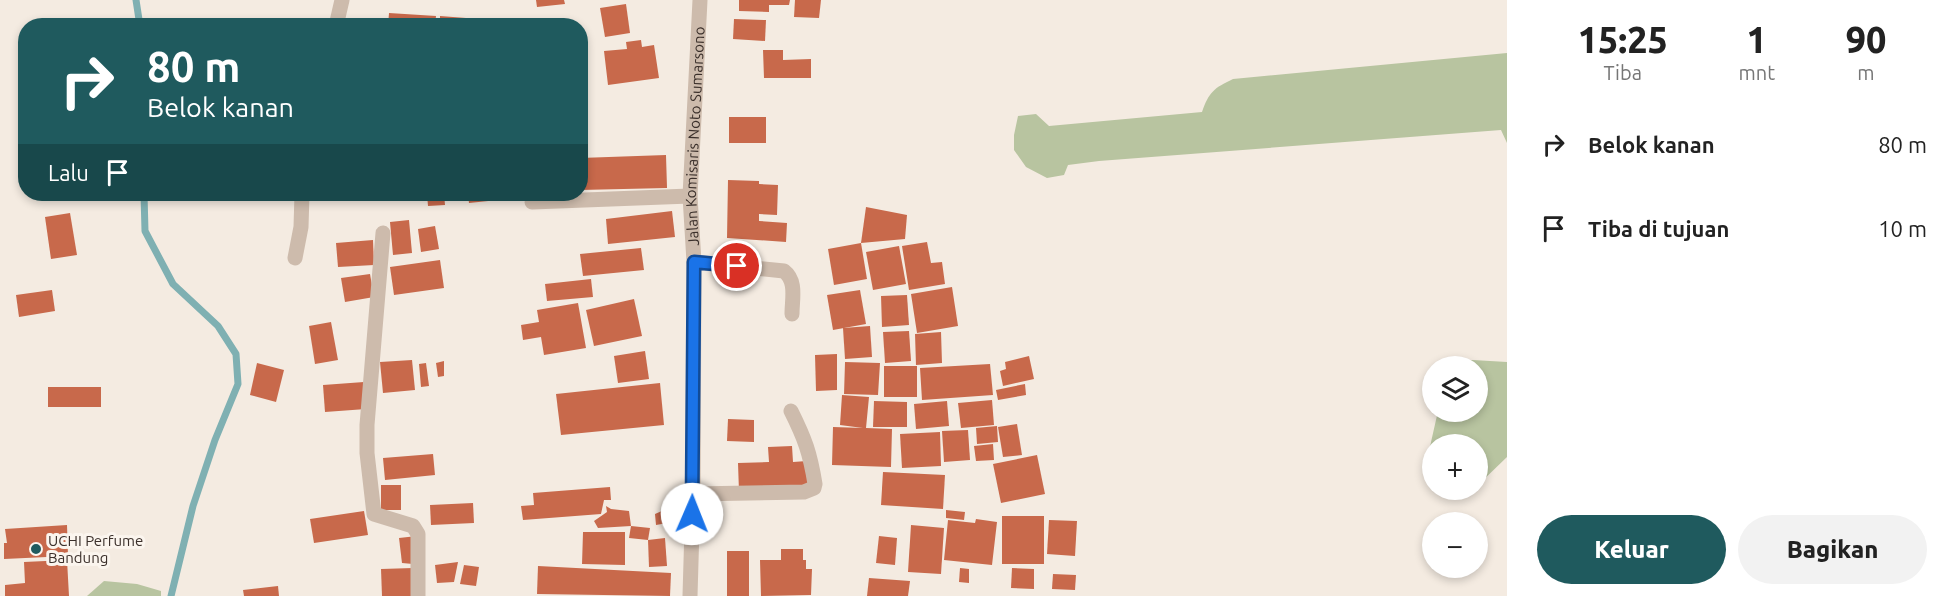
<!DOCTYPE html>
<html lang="id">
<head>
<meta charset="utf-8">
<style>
  :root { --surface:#fff; --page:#f2f2f2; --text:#222; --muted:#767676; --accent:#1f5a5e }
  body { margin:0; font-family:Ubuntu,sans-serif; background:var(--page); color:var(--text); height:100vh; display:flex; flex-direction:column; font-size:22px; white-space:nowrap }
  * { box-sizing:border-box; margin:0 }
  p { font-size:20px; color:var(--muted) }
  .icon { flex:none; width:33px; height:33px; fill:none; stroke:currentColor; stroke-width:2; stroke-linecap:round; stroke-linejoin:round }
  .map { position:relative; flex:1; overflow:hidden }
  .details { display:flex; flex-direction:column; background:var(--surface); width:450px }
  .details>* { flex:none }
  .guide { position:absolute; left:18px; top:18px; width:570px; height:183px; border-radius:24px; box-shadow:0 3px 9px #0003; background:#1f5a5e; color:#fff; overflow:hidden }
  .tools { position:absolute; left:1422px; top:356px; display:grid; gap:12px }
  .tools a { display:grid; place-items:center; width:66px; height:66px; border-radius:50%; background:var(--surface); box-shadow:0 3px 9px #0003; font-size:30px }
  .pin { position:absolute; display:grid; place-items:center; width:51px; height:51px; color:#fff; margin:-26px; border:3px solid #fff; border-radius:50%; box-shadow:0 2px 6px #0007 }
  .me { position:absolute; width:66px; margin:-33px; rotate:1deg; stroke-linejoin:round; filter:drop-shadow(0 0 4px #0008) }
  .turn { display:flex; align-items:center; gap:21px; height:126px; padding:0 30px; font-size:27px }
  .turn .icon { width:78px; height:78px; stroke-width:2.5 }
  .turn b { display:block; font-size:42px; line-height:51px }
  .then { display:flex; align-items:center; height:57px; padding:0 30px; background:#0003; gap:12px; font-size:22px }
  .eta { display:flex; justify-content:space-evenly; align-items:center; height:102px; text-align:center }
  .eta b { font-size:36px; font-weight:800; line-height:42px }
  .action { display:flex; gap:12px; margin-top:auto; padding:12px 30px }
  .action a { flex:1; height:69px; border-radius:36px; background:var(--accent); color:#fff; font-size:24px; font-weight:800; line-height:69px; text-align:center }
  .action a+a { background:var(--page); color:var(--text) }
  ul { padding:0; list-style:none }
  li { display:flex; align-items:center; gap:18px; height:84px; padding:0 30px }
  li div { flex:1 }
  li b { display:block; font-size:22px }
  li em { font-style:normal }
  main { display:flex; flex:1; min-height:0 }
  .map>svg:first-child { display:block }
</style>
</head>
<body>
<main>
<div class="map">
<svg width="1507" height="596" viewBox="0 0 1507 596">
  <rect width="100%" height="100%" fill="#f4ebe1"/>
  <!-- green -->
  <g fill="#b8c4a0">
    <path d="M1507 53V143L1501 130 1099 161 1068 165 1064 175 1047 178 1026 167 1014 150V135L1018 116 1036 114 1049 126 1202 112C1209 92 1214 88 1233 79Z"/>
    <path d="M1473 360 1507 362V457L1478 485V444H1432V472L1429 451 1438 411H1478V366H1452L1453 363Z"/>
    <path d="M104 581 137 584 161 591V596H87Z"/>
  </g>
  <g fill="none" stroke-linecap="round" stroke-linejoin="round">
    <!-- stream -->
    <g stroke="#7fb0b2" stroke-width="7">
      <path d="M136 0 140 26"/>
      <path d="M144 194 145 231 173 284 218 326 236 354 238 384 215 440 193 506 171 596"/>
    </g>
  </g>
  <!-- building -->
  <g fill="#c8694b">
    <path d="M536 0H564L565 4 537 7Z"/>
    <path d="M739 0H790L789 5H769V12L739 11Z"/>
    <path d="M795 0H821L819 18 794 17Z"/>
    <path d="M626 4 630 33 605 37 600 8Z"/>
    <path d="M389 13 436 16 435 26H388Z"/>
    <path d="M440 16 466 18V26H440Z"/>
    <path d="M734 19 766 20 765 41 733 39Z"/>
    <path d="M641 40 642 47 654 45 659 78 608 85 604 51 627 49 626 42Z"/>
    <path d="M763 50H783V60L811 59V78H764Z"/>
    <rect x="729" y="117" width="37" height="26"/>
    <path d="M666 155 667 188 580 190V158Z"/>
    <path d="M728 180 759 181V184L778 185 777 215 759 214V221L787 223 786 242 727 238Z"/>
    <path d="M427 194H444L445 205 428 206Z"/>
    <path d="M468 194H515L516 198 469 203Z"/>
    <path d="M866 207 907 215 905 239 861 243Z"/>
    <path d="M672 211 675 237 608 244 606 219Z"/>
    <path d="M70 213 77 255 51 259 45 217Z"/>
    <path d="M409 220 412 253 393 255 390 222Z"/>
    <path d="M435 226 439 249 421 252 418 229Z"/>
    <path d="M373 240 374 265 338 267 336 243Z"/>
    <path d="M927 242 931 263 942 262 945 284 909 290 902 246Z"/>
    <path d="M861 243 867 279 834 285 828 249Z"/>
    <path d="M899 246 906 284 873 290 866 252Z"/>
    <path d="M641 248 644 270 583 276 580 254Z"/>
    <path d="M440 260 444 288 394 295 390 267Z"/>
    <path d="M370 274 374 297 345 302 341 278Z"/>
    <path d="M591 279 593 297 547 301 545 284Z"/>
    <path d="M952 287 958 326 917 333 911 294Z"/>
    <path d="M52 290 55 311 19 317 16 295Z"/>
    <path d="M860 290 866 324 833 330 827 295Z"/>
    <path d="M907 295 909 325 882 327 881 296Z"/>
    <path d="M634 299 642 336 594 346 586 310Z"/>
    <path d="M578 303 586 348 544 355 541 337 523 340 521 325 539 322 537 310Z"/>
    <path d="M331 322 338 360 315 364 309 326Z"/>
    <path d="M870 326 872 357 845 359 843 328Z"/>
    <path d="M909 331 911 361 885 363 883 332Z"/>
    <path d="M941 332 942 363 916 365 915 334Z"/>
    <path d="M645 351 649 379 618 383 614 356Z"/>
    <path d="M837 354V390L816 391 815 355Z"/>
    <path d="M1029 356 1034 379 1003 386 1000 371 1006 369 1005 362Z"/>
    <path d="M412 360 415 390 383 393 380 362Z"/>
    <path d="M444 361V376L438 377 436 363Z"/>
    <path d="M845 362 880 363 878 395 844 394Z"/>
    <path d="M257 363 284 370 276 402 250 395Z"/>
    <path d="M426 363 429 386 421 387 419 364Z"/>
    <path d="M990 364 993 395 922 400 920 368Z"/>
    <rect x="884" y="366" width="33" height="31"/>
    <path d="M364 382 366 409 325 412 323 385Z"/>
    <path d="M660 383 664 425 561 435 556 394Z"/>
    <path d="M1025 384 1026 395 998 400 996 390Z"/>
    <rect x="48" y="387" width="53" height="20"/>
    <path d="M842 395 869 397 866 428 892 429 891 467 832 465 833 427 863 428 840 425Z"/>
    <path d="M992 400 994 425 961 428 958 403Z"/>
    <path d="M874 401 907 402V427H873Z"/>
    <path d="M947 401 949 426 916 429 914 404Z"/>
    <path d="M728 419 754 420V442L727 441Z"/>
    <path d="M1017 424 1022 455 1003 457 998 427Z"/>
    <path d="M997 426 998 442 977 444 976 428Z"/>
    <path d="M968 430 970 460 944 462 942 431Z"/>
    <path d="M940 432 941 466 902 468 900 434Z"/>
    <path d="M993 444 994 460 976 461 974 446Z"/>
    <path d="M792 446 793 462 807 461 808 490 739 492 738 463 769 462 768 447Z"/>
    <path d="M433 454 435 475 385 480 383 458Z"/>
    <path d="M1037 455 1045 494 1001 503 993 464Z"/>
    <path d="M883 472 945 475 943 509 881 505Z"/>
    <rect x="381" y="485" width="20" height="25"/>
    <path d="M610 487 611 500H604L601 514 523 520 521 506 534 505 533 493Z"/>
    <path d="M473 503 474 523 431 525 430 505Z"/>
    <path d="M606 506 611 509 629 511 631 526 598 528 594 521 607 512Z"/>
    <path d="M671 507 673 522 656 525 655 514Z"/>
    <path d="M946 510 965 512 964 520 946 518Z"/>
    <path d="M364 511 368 535 314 543 310 519Z"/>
    <rect x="1002" y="516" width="42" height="48"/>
    <path d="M976 519 997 522 992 565 944 560 948 520 975 523Z"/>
    <path d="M1049 520 1077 521 1075 556 1047 554Z"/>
    <path d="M67 525 68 556 4 559V543H7L5 529Z"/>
    <path d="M911 525 944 528 941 574 908 572Z"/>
    <path d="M631 526 650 528 648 540 629 538Z"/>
    <path d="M583 532H625V565L582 564Z"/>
    <path d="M417 536 413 564 402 563 399 538Z"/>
    <path d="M879 536 897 538 895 565 876 563Z"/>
    <path d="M665 538 667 566 649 567 648 540Z"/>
    <path d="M781 549H803V560H806V569H812L811 595 761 596 760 560H781Z"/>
    <rect x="727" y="551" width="22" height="45"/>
    <path d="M67 560 69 596H5V585L25 583 24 562Z"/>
    <path d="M458 562 454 582 437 583 435 565Z"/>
    <path d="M464 565 479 567 476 586 460 584Z"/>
    <path d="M538 566 671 573 670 596 537 594Z"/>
    <path d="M413 568V596H382L381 569Z"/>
    <path d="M960 568 969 569V583L959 582Z"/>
    <path d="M1012 568 1034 569V589L1011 588Z"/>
    <path d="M1053 574 1076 575 1075 590 1052 589Z"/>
    <path d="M869 578 910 581 908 596H867Z"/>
    <path d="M278 586 279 596H244L243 590Z"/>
  </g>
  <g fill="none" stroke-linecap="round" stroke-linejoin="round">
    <!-- minor -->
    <g stroke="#cdbbac" stroke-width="15">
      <path d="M336 26 342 0"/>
      <path d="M532 202 690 196"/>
      <path d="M383 233 367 425V453L374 514 413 526 418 534V596"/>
      <path d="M295 258 301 227 302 194"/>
      <path d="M694 262 784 271C797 281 792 299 792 314"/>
      <path d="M693 494 804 492 814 488 815 484C810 453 805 439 791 411"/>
      <path id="s1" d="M690 596 693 494 694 262 690 196 700 0"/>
    </g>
  </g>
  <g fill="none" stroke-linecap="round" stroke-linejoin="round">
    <!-- route casing -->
    <g stroke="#114b97" stroke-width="15">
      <path id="route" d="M692 514 694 262 737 266"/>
    </g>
    <!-- route -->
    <use href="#route" stroke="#1a73e8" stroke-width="10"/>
  </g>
  <!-- markers -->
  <circle fill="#1f5a5e" stroke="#fbf5ee" stroke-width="2" cx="36" cy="549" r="6"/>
  <g text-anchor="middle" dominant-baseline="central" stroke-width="6" stroke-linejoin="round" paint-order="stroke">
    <!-- street labels -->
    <g font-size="15" fill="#3b302b" stroke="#fbf5ee">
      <text stroke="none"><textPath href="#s1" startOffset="460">Jalan Komisaris Noto Sumarsono</textPath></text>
    </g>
    <!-- poi labels -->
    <g font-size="15" fill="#3b302b" stroke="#fbf5ee" text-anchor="start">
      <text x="48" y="540">UCHI Perfume<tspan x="48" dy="17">Bandung</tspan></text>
    </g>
  </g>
</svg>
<div class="tools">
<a><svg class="icon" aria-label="layers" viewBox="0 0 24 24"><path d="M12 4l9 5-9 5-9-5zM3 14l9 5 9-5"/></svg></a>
<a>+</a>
<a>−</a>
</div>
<div class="pin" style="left:737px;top:266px;background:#d93025"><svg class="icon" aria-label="arrive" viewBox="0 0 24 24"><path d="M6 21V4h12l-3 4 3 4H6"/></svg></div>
<svg class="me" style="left:692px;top:514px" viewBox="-20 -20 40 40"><circle r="19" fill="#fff"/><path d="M0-13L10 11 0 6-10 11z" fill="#1a73e8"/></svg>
<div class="guide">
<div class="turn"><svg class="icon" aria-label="right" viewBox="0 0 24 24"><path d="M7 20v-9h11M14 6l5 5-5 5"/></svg><div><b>80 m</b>Belok kanan</div></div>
<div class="then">Lalu<svg class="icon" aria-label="arrive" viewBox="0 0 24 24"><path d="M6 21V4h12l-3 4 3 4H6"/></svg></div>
</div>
</div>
<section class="details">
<div class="eta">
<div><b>15:25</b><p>Tiba</p></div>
<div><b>1</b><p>mnt</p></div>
<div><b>90</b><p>m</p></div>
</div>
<ul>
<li><svg class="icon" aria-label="right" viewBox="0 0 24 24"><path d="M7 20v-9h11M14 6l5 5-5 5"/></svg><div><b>Belok kanan</b></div><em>80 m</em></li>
<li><svg class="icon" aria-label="arrive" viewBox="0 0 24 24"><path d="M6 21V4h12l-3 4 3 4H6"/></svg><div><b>Tiba di tujuan</b></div><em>10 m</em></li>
</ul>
<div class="action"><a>Keluar</a><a>Bagikan</a></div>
</section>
</main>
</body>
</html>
